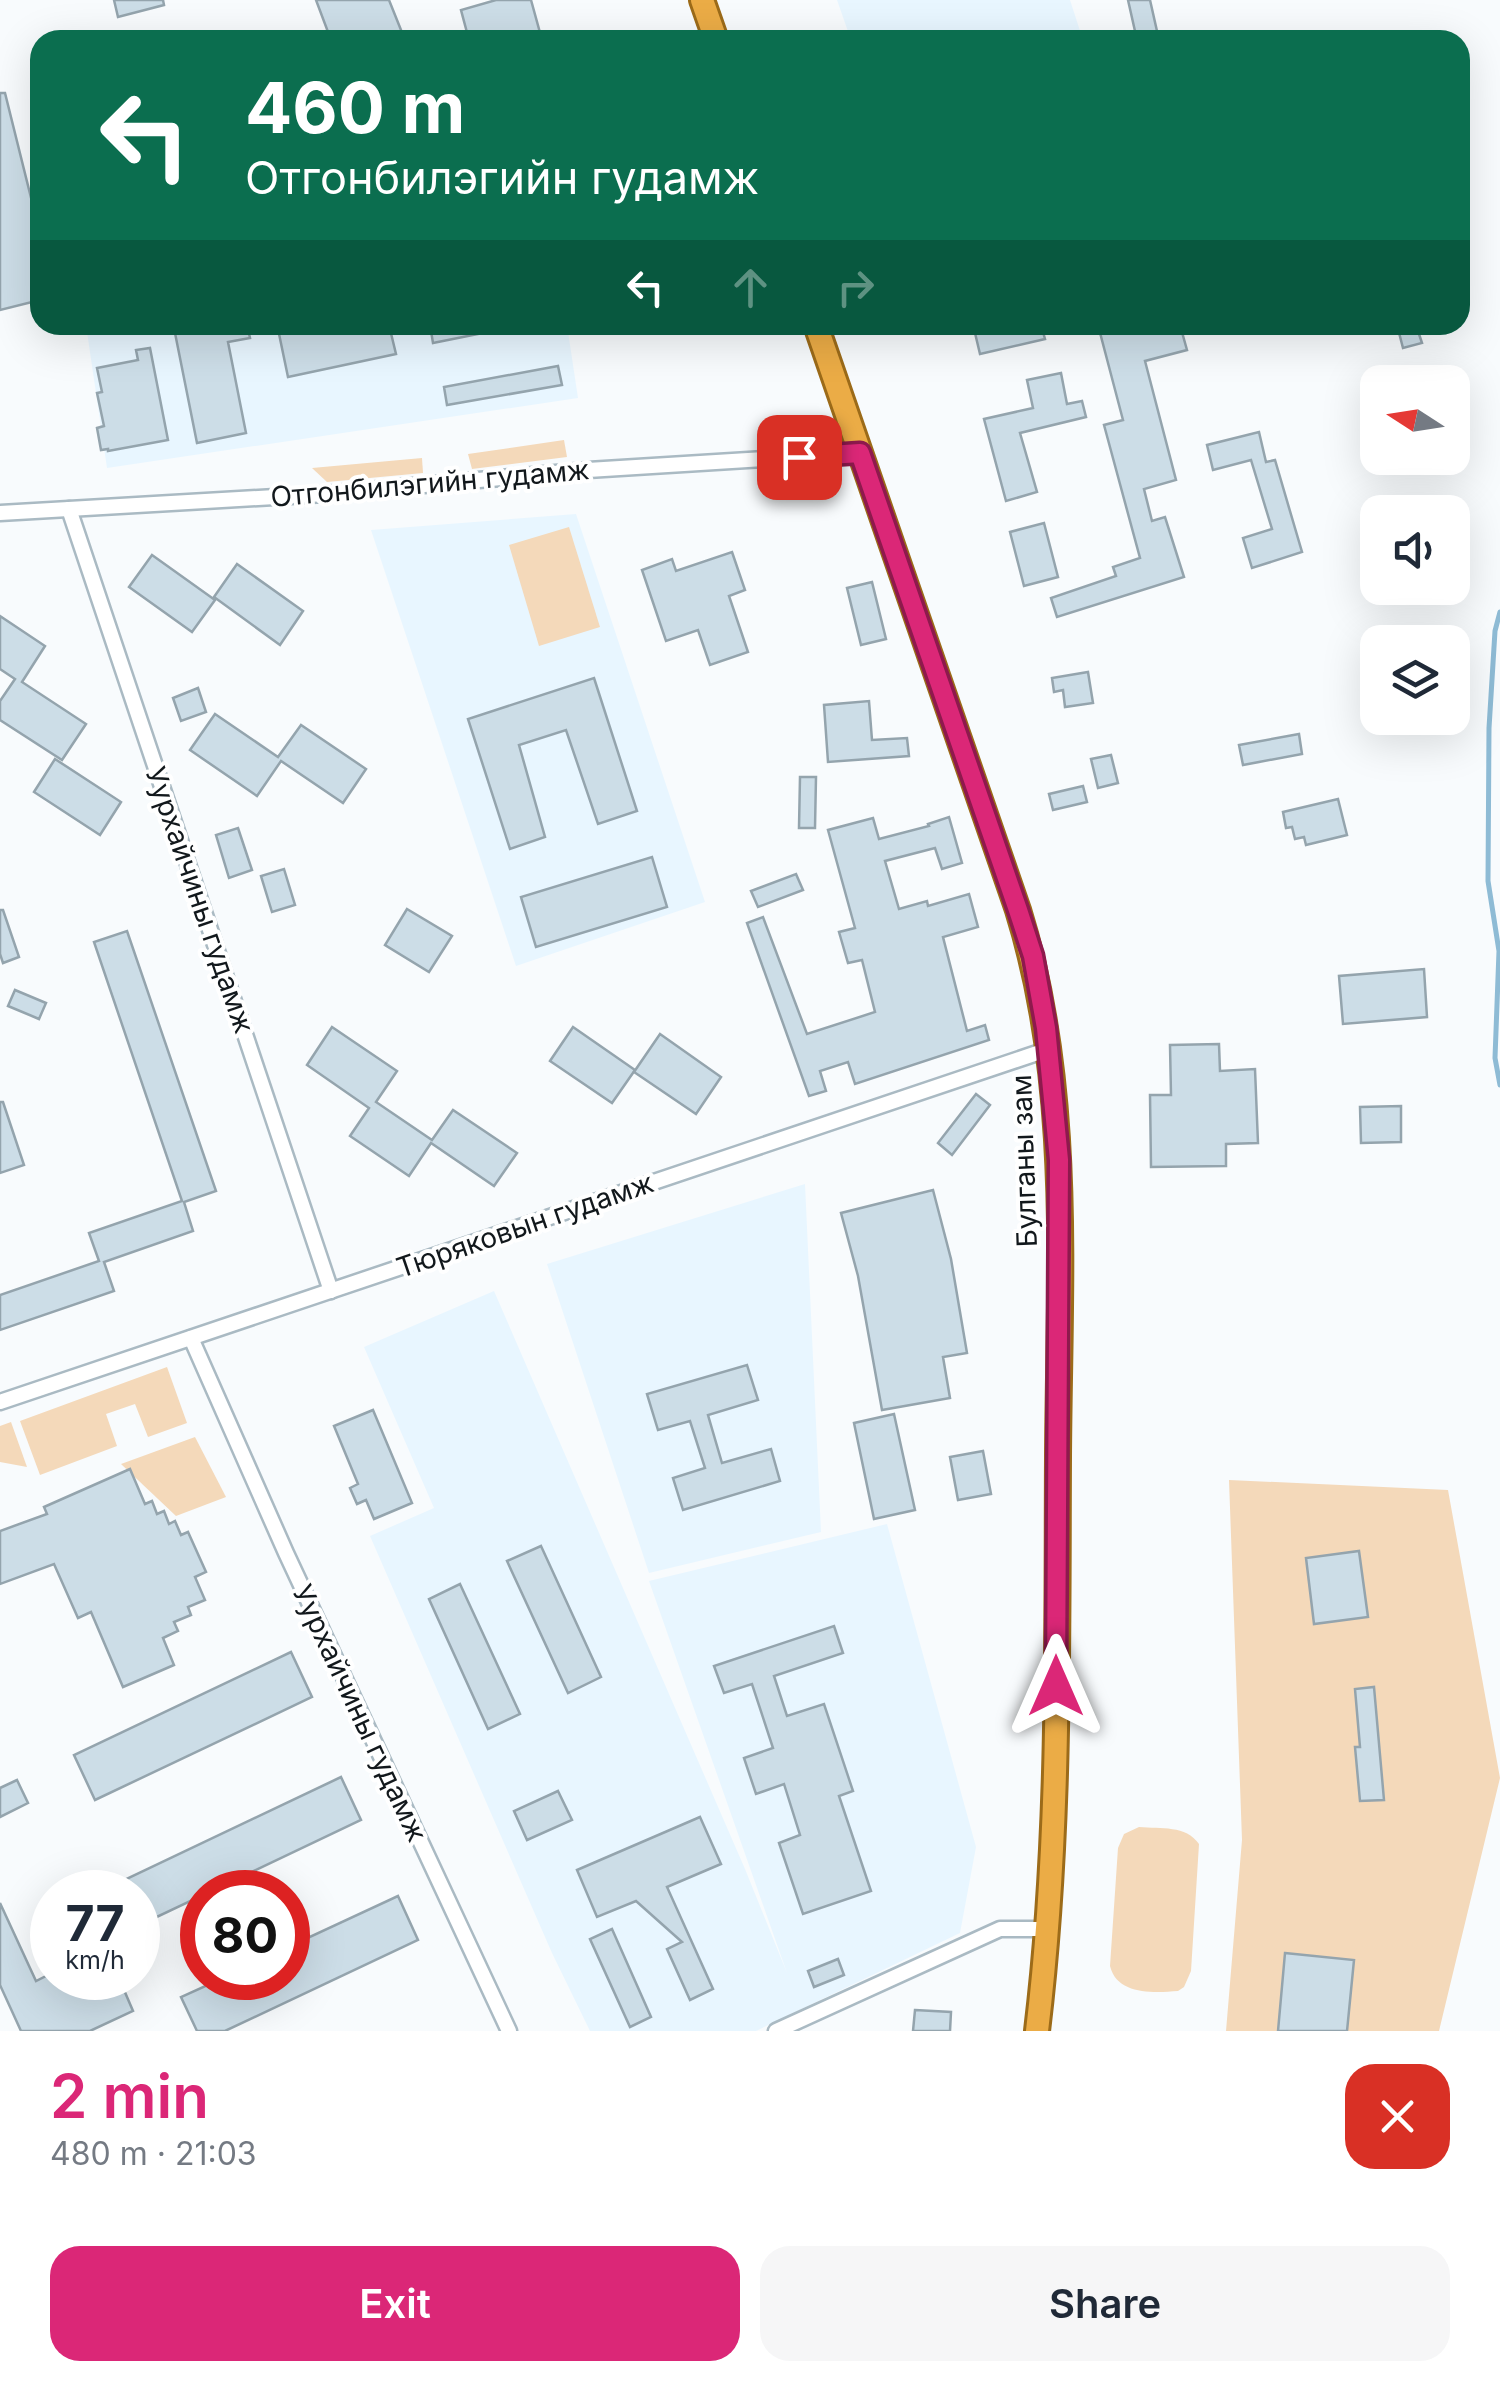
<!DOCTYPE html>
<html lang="en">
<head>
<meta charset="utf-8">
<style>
  :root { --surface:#fff; --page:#f6f6f7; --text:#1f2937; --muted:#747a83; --accent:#db2777 }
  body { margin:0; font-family:Inter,sans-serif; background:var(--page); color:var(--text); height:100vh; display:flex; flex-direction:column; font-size:38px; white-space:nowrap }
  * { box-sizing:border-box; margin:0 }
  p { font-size:32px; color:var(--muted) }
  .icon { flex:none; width:55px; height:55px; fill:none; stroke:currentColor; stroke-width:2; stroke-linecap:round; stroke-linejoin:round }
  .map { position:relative; height:2031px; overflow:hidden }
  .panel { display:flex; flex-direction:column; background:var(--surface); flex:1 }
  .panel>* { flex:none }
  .banner { position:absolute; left:30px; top:30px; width:1440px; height:305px; border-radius:30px; box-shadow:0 10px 40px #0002; background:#0b6e4f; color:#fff; overflow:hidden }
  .needle { width:65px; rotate:282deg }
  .tools { position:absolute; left:1360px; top:365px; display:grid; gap:20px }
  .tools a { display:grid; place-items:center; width:110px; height:110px; border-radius:20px; background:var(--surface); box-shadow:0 10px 40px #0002; font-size:50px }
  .speed { position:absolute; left:30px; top:1870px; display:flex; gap:20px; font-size:50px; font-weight:700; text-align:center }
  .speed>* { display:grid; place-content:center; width:130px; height:130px; border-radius:50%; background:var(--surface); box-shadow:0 10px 40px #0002; line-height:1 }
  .speed small { font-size:25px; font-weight:400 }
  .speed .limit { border:15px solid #d22; background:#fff; color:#111 }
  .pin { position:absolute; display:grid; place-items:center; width:85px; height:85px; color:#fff; margin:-42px; border-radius:20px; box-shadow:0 5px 15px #0006 }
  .me { position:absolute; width:110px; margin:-55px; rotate:0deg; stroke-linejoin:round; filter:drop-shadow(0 0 8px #0008) }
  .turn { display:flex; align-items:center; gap:35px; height:210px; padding:0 50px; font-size:45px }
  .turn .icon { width:130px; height:130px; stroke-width:2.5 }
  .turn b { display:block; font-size:70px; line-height:85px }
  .lanes { display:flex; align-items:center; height:95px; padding:0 50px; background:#0003; justify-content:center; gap:50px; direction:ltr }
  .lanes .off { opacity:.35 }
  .round { display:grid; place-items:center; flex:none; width:105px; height:105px; border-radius:30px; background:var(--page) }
  .headline { display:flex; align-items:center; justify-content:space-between; height:170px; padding:0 50px }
  h1 { font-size:60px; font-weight:600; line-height:75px; color:var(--accent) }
  .primary-button { display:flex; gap:20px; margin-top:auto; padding:20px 50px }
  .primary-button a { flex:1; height:115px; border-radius:30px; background:var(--accent); color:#fff; font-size:40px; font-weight:600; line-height:115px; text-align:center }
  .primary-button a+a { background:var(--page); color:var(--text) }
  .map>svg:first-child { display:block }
</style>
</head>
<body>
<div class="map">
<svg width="1500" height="2031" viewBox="0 0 1500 2031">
  <rect width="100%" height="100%" fill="#f8fbfd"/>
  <!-- built -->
  <g fill="#e8f6ff">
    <path d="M837 0H1070L1083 40H851Z"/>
    <path d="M86 325H567L578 398 107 468Z"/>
    <path d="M576 514 705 902 516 966 371 530Z"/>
    <path d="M805 1184 821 1532 649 1573 547 1264Z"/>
    <path d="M494 1291 745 1869 787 1973 649 1581 887 1524 976 1847 960 1933 756 2031H590L552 1953 370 1536 434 1508 364 1347Z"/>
  </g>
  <!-- green -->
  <g fill="#f4d9ba">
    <path d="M564 440 567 457 472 469 468 454Z"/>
    <path d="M422 458 423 473 327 482 312 468Z"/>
    <path d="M569 527 600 627 539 646 509 545Z"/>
    <path d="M167 1367 187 1423 148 1437 135 1404 106 1414 117 1446 40 1475 20 1421Z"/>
    <path d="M11 1422 27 1467 0 1462V1426Z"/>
    <path d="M195 1437 226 1497 176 1516 121 1464Z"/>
    <path d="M1229 1480 1448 1490 1500 1778 1439 2031H1226L1242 1840Z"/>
    <path d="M1139 1827C1161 1829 1186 1825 1199 1844L1191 1971 1184 1987 1178 1991C1153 1993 1117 1995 1110 1966L1118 1848 1124 1834Z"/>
  </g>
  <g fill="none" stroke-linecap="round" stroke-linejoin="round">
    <!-- stream -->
    <path stroke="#8ebbd5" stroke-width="5" d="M1500 612 1495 631 1489 728 1488 881 1499 951 1495 1058 1500 1085"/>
  </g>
  <!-- building -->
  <g fill="#ccdde7" stroke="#94a4ad" stroke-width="2.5">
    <path d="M114 0H163L164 5 118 17Z"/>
    <path d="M316 0H389L405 40H331Z"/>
    <path d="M496 0H531L542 40H469L461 10Z"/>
    <path d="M1128 0H1150L1159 40H1137Z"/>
    <path d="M0 93H5L40 234V300L0 310Z"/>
    <path d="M216 325H247L250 338 228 342 246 433 197 443 175 333Z"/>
    <path d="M297 325H389L396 354 288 377 278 329Z"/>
    <path d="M430 325H488V332L433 343Z"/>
    <path d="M1009 325H1041L1045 339 980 354 975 333Z"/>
    <path d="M1098 325H1135L1137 332 1164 325H1180L1187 350 1145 361 1176 480 1144 489 1152 521 1165 517 1184 577 1057 617 1051 598 1116 576 1113 567 1140 558 1104 425 1123 420Z"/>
    <path d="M1397 325H1416L1422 343 1403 348Z"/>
    <path d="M150 348 168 440 108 451V449L101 450 97 428 104 426 97 393 102 392 97 368 138 360 136 350Z"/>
    <path d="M558 366 562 385 447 405 444 387Z"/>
    <path d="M1061 373 1067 404 1082 401 1086 417 1020 433 1037 492 1006 501 984 419 1033 408 1027 380Z"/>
    <path d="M1259 432 1266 462 1275 460 1302 552 1252 568 1243 538 1272 529 1251 460 1213 470 1207 445Z"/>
    <path d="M1044 523 1058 577 1024 586 1010 532Z"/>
    <path d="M732 552 745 590 729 596 748 652 710 665 698 630 666 641 642 570 672 559 676 571Z"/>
    <path d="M152 555 215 600 192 632 129 587Z"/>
    <path d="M237 564 303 611 280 645 214 597Z"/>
    <path d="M872 582 886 639 861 645 847 588Z"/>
    <path d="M0 616 45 646 22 682 86 724 62 760 0 720V701L15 679 0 669Z"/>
    <path d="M1088 672 1093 703 1065 707 1063 690 1054 692 1052 678Z"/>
    <path d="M594 678 637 811 598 824 566 730 519 745 545 837 510 849 468 719Z"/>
    <path d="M198 688 206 712 181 721 173 698Z"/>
    <path d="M869 701 872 740 907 738 909 756 828 762 824 705Z"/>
    <path d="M215 714 278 757 301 725 366 769 343 803 281 761 257 796 190 750Z"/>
    <path d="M1299 734 1302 754 1243 765 1239 745Z"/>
    <path d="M1111 755 1118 783 1098 788 1091 759Z"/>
    <path d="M55 759 121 802 100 835 34 792Z"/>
    <path d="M800 777H816L815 828H799Z"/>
    <path d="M1083 786 1087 802 1053 810 1049 794Z"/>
    <path d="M1338 799 1347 835 1306 845 1304 837 1295 839 1292 827 1286 828 1283 812Z"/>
    <path d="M949 817 962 863 942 869 935 848 885 861 899 909 927 901 928 906 969 894 978 927 943 937 967 1031 985 1025 989 1040 855 1084 848 1062 820 1071 826 1091 809 1096 747 923 763 917 807 1034 875 1012 862 960 848 963 839 932 855 928 828 830 873 818 879 839 929 826 928 824Z"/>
    <path d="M238 828 252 870 229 878 216 835Z"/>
    <path d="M652 857 667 907 536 947 521 897Z"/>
    <path d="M284 869 295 905 272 912 261 876Z"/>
    <path d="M796 874 803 890 758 907 751 891Z"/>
    <path d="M407 909 452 936 429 972 385 945Z"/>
    <path d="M0 910H3L19 957 3 963 0 954Z"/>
    <path d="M127 931 216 1191 184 1202 193 1231 104 1262 114 1291 0 1330V1295L99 1261 89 1233 182 1201 94 942Z"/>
    <path d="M1424 969 1427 1017 1343 1024 1339 976Z"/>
    <path d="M15 990 46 1003 39 1019 8 1006Z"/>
    <path d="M332 1027 397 1071 376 1102 432 1140 453 1110 517 1153 494 1186 431 1143 409 1176 350 1136 369 1108 307 1065Z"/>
    <path d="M573 1027 635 1070 612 1103 550 1061Z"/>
    <path d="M660 1034 721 1077 696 1114 634 1072Z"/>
    <path d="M1219 1044 1220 1071 1255 1069 1258 1143 1226 1144V1166L1151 1167 1150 1095H1171L1170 1045Z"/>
    <path d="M976 1094 990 1105 952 1155 938 1143Z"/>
    <path d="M0 1102H3L24 1165 0 1173Z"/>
    <path d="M1401 1106V1142L1361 1143 1360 1107Z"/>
    <path d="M933 1190 951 1259 967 1353 943 1357 950 1398 882 1410 858 1276 841 1213Z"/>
    <path d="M747 1365 758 1400 708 1415 722 1463 771 1449 780 1481 683 1510 673 1478 705 1468 690 1421 658 1430 647 1394Z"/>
    <path d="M373 1410 412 1503 374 1519 366 1500 357 1504 350 1488 358 1484 334 1426Z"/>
    <path d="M894 1414 915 1510 874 1519 854 1423Z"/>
    <path d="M983 1451 991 1494 958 1500 950 1457Z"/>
    <path d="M130 1469 145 1504 152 1501 157 1514 164 1511 169 1524 175 1521 181 1535 188 1532 206 1572 195 1577 205 1600 188 1607 191 1615 174 1622 178 1631 163 1638 174 1665 123 1687 91 1612 78 1618 54 1564 0 1584V1531L47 1514 44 1507Z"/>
    <path d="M541 1546 601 1677 568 1693 507 1561Z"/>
    <path d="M1359 1551 1368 1617 1314 1624 1306 1558Z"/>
    <path d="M460 1584 520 1714 488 1729 429 1599Z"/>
    <path d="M834 1626 843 1653 774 1676 787 1716 824 1704 853 1791 839 1796 871 1891 803 1914 779 1843 800 1835 784 1784 756 1794 744 1758 773 1748 752 1684 724 1693 714 1666Z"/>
    <path d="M291 1652 312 1697 95 1800 74 1755Z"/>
    <path d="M1374 1687 1384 1800 1360 1801 1355 1747H1360L1355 1689Z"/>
    <path d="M341 1777 361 1820 142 1924 138 1914V1892H127L122 1881Z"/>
    <path d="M17 1780 28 1803 0 1817V1788Z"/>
    <path d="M558 1791 572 1820 527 1840 514 1811Z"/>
    <path d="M700 1817 721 1864 667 1887 713 1989 690 2000 667 1949 682 1942 636 1901 597 1917 577 1870Z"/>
    <path d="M398 1896 418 1940 225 2031H197L181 1997 223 1978H288V1947Z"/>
    <path d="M0 1903 36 1981 52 1973V1978H104L109 1989 121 1983 133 2011 90 2031H21L0 1985Z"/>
    <path d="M612 1929 651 2017 630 2027 590 1939Z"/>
    <path d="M1285 1953 1354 1960 1347 2031H1278Z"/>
    <path d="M838 1959 844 1975 814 1987 808 1971Z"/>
    <path d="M915 2010 951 2012 950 2031H913Z"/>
  </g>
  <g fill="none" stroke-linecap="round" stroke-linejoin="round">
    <!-- minor casing -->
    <g stroke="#aabac3" stroke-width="19">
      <g id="minor">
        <path d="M69 509 331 1291"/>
        <path d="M0 513 325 494 588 470 859 453"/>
        <path d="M191 1338 286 1553 509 2031"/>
        <path d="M0 1402 1049 1049"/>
        <path d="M776 2031 1000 1929H1049"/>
      </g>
    </g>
    <!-- trunk casing -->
    <g stroke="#9c6b19" stroke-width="28">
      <g id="trunk">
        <path d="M702 0 716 40"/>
        <path d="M816 325 1018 910C1073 1086 1059 1275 1058 1457 1057 1649 1060 1841 1037 2031"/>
      </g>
    </g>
    <!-- minor -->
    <use href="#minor" stroke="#fff" stroke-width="14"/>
    <!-- trunk -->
    <use href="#trunk" stroke="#ebac46" stroke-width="22"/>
  </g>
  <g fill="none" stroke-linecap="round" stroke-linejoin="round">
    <!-- route casing -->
    <g stroke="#8e194d" stroke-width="25">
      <path id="route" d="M799 457 860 453 1018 910 1033 956 1046 1028 1059 1160 1056 1686"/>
    </g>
    <!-- route -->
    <use href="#route" stroke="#db2777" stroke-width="18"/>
  </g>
  <g text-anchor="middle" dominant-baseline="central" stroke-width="8" stroke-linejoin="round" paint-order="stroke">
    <!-- street labels -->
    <g font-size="28" fill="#12181c" stroke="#fff">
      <text transform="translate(430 483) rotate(-5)">Отгонбилэгийн гудамж</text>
      <text transform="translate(200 900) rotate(71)">Уурхайчины гудамж</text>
      <text transform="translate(1024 1161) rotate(-92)">Булганы зам</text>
      <text transform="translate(525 1225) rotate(-19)">Тюряковын гудамж</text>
      <text transform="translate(360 1713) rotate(65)">Уурхайчины гудамж</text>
    </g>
  </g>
</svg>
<div class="tools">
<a><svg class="needle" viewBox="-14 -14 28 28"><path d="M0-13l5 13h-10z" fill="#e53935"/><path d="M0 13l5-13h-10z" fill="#747a83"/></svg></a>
<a><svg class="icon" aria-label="sound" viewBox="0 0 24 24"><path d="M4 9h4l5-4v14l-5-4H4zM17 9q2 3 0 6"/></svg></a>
<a><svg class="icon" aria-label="layers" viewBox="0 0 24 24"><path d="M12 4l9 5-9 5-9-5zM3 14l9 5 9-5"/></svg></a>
</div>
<div class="speed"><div>77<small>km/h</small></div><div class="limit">80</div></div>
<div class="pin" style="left:799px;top:457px;background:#d93025"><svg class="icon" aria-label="arrive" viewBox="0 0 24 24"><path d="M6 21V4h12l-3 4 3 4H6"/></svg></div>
<svg class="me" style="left:1056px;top:1686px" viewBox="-20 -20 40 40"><path d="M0-17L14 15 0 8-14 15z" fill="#db2777" stroke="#fff" stroke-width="4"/></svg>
<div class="banner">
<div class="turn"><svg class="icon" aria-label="left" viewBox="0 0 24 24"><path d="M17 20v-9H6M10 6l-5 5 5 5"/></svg><div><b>460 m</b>Отгонбилэгийн гудамж</div></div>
<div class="lanes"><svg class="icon" aria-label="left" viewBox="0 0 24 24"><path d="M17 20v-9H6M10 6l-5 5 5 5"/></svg><svg class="icon off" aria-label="ahead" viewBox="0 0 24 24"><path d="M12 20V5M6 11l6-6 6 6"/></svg><svg class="icon off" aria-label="right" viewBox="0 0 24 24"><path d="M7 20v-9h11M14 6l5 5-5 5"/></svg></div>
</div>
</div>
<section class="panel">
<div class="headline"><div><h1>2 min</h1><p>480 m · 21:03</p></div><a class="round" style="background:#d93025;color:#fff"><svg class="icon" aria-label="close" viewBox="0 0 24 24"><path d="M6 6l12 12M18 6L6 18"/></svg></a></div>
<div class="primary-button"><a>Exit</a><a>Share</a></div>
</section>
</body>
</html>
